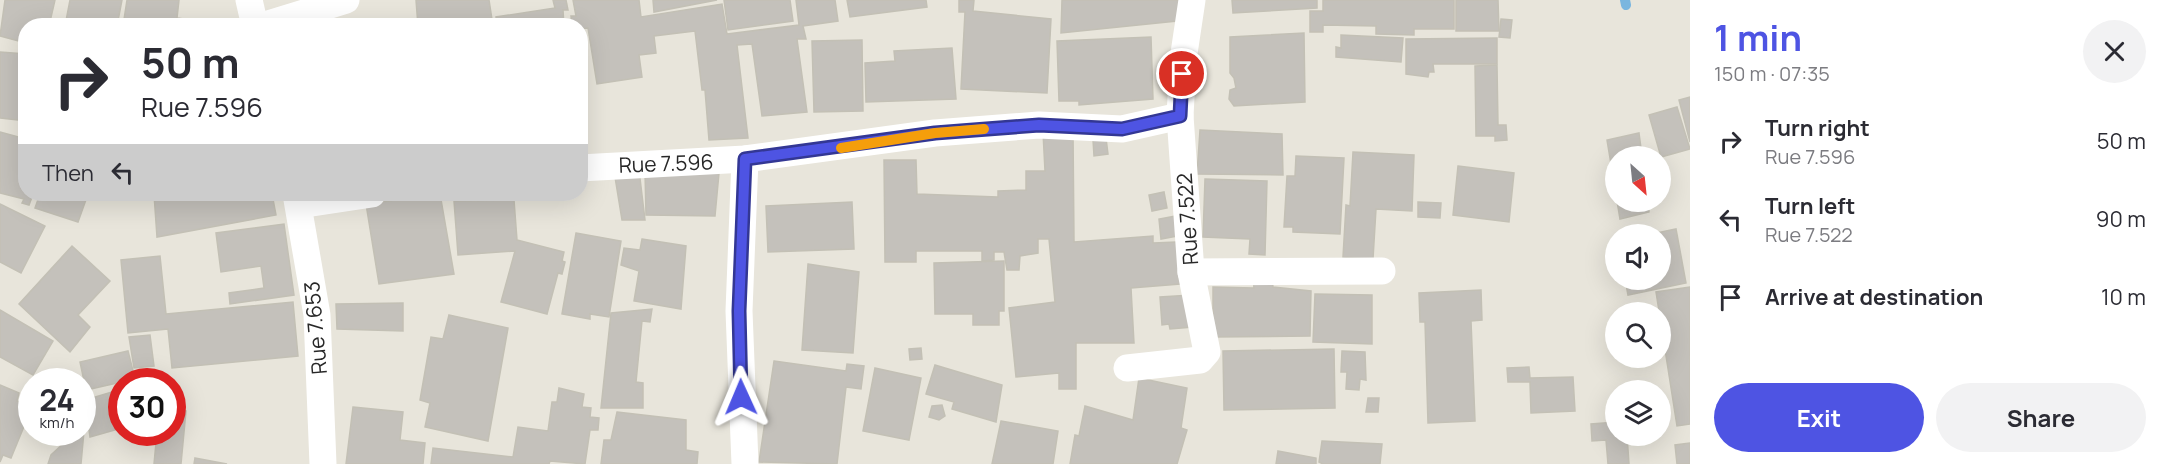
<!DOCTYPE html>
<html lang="en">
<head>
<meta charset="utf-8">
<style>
  :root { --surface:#fff; --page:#f2f2f3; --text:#2b2b33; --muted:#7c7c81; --accent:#4e54e3 }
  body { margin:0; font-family:Manrope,sans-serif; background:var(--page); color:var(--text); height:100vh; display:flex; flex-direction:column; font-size:22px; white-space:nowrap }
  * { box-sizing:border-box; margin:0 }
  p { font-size:20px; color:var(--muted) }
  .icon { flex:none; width:33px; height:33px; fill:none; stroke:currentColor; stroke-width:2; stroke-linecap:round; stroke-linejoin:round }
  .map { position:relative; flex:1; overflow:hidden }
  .side { display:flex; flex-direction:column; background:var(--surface); width:480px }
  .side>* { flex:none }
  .top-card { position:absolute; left:18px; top:18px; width:570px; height:183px; border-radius:24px; box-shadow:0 6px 24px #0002; background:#fff; color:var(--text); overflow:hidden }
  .needle { width:39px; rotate:153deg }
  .fabs { position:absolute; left:1605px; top:146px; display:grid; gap:12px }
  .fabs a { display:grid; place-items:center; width:66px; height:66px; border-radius:50%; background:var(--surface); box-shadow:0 6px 24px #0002; font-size:30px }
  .speed { position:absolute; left:18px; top:368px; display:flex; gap:12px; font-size:30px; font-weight:700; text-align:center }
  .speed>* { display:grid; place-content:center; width:78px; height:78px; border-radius:50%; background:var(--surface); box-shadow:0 6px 24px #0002; line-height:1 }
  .speed small { font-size:15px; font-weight:400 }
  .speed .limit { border:9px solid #d22; background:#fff; color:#111 }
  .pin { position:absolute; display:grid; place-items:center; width:51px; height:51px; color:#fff; margin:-26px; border:3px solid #fff; border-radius:50%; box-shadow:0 2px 6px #0007 }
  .me { position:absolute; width:66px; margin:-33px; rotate:359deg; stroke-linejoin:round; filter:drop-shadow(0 0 4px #0008) }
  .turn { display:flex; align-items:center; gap:21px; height:126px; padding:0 24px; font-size:27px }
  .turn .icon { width:78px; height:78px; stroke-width:2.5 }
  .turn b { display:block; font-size:42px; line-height:51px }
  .then { display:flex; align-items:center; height:57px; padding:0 24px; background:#0003; gap:12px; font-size:22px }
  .round { display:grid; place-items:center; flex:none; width:63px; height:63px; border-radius:32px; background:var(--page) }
  .head { display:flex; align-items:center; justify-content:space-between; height:102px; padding:0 24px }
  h1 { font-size:36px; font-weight:700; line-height:45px; color:var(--accent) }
  .cta { display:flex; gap:12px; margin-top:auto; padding:12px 24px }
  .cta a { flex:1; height:69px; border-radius:36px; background:var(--accent); color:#fff; font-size:24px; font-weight:700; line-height:69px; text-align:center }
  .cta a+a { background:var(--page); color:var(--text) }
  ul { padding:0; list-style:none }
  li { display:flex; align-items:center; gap:18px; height:78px; padding:0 24px }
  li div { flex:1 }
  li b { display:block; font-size:22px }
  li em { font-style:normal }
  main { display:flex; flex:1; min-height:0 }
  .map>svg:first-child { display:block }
</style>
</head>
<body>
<main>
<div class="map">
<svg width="1690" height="464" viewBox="0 0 1690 464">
  <rect width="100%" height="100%" fill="#e8e5db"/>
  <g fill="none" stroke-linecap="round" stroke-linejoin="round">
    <!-- stream -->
    <path stroke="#7ab6df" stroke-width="10" d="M1625 0 1626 5"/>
  </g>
  <!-- building -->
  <g fill="#c4c1bb" stroke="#c3c0b5" stroke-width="1.5">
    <path d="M5 0H55L49 26H26V43L0 36Z"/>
    <path d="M70 0H122L117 26H65Z"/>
    <path d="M127 0H179L177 18 197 21V26H123Z"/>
    <path d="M416 0H489L493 26H418Z"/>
    <path d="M553 0H566L568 10H563L564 26H497L496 17 555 8Z"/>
    <path d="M573 0H639L641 17 722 4 727 34 799 25 796 0H835L838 21 803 26 806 39H797L807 112 762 116 752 44 737 45 748 138 709 140 705 90H702L695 31 654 36 656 53 639 55 642 77 597 84 588 28 580 29V26H572L571 16H576Z"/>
    <path d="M653 0H717L654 12Z"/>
    <path d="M724 0H790L793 21 728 30Z"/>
    <path d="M847 0H926L927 7 850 17Z"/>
    <path d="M959 0H974L973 11 1051 19 1047 93 961 89 965 12H959Z"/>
    <path d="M1062 0H1180L1177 21 1061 33Z"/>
    <path d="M1232 0H1317V8L1233 13Z"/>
    <path d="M1323 0H1454V29H1414V35L1376 34V26L1323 25V32H1310V11H1323Z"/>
    <path d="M1456 0H1498L1499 31H1456Z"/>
    <path d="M1501 19 1512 20 1510 38 1499 37Z"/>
    <path d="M1304 33 1305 102 1234 106 1229 99 1230 90 1236 88 1234 78 1230 73V37Z"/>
    <path d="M1341 35 1403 38 1401 62 1336 57V47L1341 48Z"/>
    <path d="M1151 37 1153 99 1079 105V101H1059L1057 41Z"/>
    <path d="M1497 38V64H1433L1434 72H1429L1428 77 1406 74V39Z"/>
    <path d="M862 40 863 111 814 112 812 41Z"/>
    <path d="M952 48 956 99 866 102 865 63 895 61 894 51Z"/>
    <path d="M0 52 26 54V121L0 118Z"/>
    <path d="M1497 65 1498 125H1506L1507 140 1495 141V136H1476L1475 66Z"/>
    <path d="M1690 97V142L1679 100Z"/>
    <path d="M1677 107 1690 149 1661 157 1649 115Z"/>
    <path d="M1200 130 1282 134 1283 175 1197 174Z"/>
    <path d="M1073 131 1074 242 1153 236V243L1176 242 1180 284 1131 288 1134 343H1076V389H1059V373L1016 377 1009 308 1055 302 1049 239H1038V253L1020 256 1019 270H1007L1004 252H994V260L982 261V251H916V262H885L884 160H916L917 194 998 197V191L1026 190V171H1045L1043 132Z"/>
    <path d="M0 132 26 139V194L32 197 29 205 22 203 24 199 0 193Z"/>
    <path d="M1639 133 1642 156H1616V194L1607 140Z"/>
    <path d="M1106 138 1108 154 1094 156 1093 140Z"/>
    <path d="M1353 152 1414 155 1412 211 1376 209 1373 259 1343 257 1346 205 1350 206Z"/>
    <path d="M1296 156 1344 158 1340 234 1293 232V227H1284L1287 176H1295Z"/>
    <path d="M1458 166 1514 173 1509 222 1453 215Z"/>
    <path d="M639 170 645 220H622L615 177Z"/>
    <path d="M645 172 719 173 715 216 646 215Z"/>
    <path d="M1205 179 1267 181 1265 255 1249 254 1250 239 1203 237Z"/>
    <path d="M1164 192 1167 208 1152 211 1149 195Z"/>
    <path d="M40 194H88L78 222 35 208Z"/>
    <path d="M154 194H272L276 215 157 237Z"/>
    <path d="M440 194 454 274 379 284 366 204Z"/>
    <path d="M514 200 517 240 564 252 562 261 565 262 562 274 558 273 547 314 501 302 515 251 458 255 454 201Z"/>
    <path d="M1617 201H1648L1649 212 1620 219Z"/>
    <path d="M852 202 854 249 768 252 766 206Z"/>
    <path d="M1418 202 1441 203 1440 218 1418 217Z"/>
    <path d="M0 204 45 226 21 273 0 262Z"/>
    <path d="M1176 216 1178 236 1161 239 1159 219Z"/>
    <path d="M284 224 294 295 230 304 229 293 264 288 261 266 221 272 216 233Z"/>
    <path d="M1676 229 1686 283 1628 295 1625 279H1660V234H1652Z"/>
    <path d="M576 233 621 241 609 317 590 314V319L562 314Z"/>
    <path d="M642 239 686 246 681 309 634 301 639 271 621 265 624 248 640 250Z"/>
    <path d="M72 246 110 281 78 315 90 327 70 352 19 304Z"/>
    <path d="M160 256 166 314 293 302 298 356 172 368 168 329 128 333 121 260Z"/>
    <path d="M1004 261V311H999V325H973V314H935L934 263Z"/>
    <path d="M808 264 859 272 853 353 802 350Z"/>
    <path d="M1253 278 1272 279 1273 287 1311 291 1310 336 1213 337V287L1254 288Z"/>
    <path d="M1690 287V424L1677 426 1656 292Z"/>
    <path d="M1481 290 1482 320 1471 321 1475 421 1428 423 1425 322H1420L1419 293Z"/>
    <path d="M1315 294 1372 295V344L1313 342Z"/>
    <path d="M1191 295 1193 327 1170 329 1169 324 1162 325 1160 297Z"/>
    <path d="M403 303V331L337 329 336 304Z"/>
    <path d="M652 309 650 322 642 321 636 382 643 383V408H601L611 313Z"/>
    <path d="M0 310 53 341 33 375 0 357Z"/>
    <path d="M449 315 508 328 488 441 425 427 430 403 420 400 431 337 443 339Z"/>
    <path d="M150 335 154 366 134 368 129 337Z"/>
    <path d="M921 348 922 359 910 360 909 349Z"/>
    <path d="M1334 349 1335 408 1224 410 1223 351Z"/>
    <path d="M128 351 135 379 86 390 80 362Z"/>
    <path d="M1342 351 1365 352 1366 380 1360 379 1359 390 1346 389 1347 372H1341Z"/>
    <path d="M774 361 846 371 847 364 864 366 861 389 846 387 837 464 759 462Z"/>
    <path d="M935 365 1002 385 996 422 952 409 954 402 926 394Z"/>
    <path d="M1529 367 1530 378 1573 377 1575 411 1531 413 1530 382H1508L1507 368Z"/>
    <path d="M875 368 921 378 909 440 863 431Z"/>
    <path d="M1139 378 1187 388 1181 428 1187 430 1177 464H1070L1075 435 1079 436 1085 406 1133 420Z"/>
    <path d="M0 385 19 393 17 401 32 407 11 458 3 455 0 462Z"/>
    <path d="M559 388 584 394 582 407 591 408 590 417 599 418 598 430H590L585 464 550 461 549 464H431L433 448 513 457 518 427 548 431 552 402H557Z"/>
    <path d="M122 389V428L90 437 85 400Z"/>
    <path d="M1368 398H1379L1378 412H1366Z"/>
    <path d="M942 405 945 416 939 420 929 417 932 406Z"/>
    <path d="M353 407 403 412 400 440 425 443 423 464H346Z"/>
    <path d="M172 410 186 411 181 464H154L157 432H172Z"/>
    <path d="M617 412 686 420V450L698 452 697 464H601L604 440H611Z"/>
    <path d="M1001 421 1058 431 1053 464H992Z"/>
    <path d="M1616 422V435H1627L1629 464H1608L1606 440 1592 441 1591 424Z"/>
    <path d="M82 430 84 431 81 464H48L51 455 67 440V432Z"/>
    <path d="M1322 441 1382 444 1380 464H1323L1319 462Z"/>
    <path d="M1690 443V464H1677L1675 445Z"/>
    <path d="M1278 451 1316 458V464H1276Z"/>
    <path d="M195 458 227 464H194Z"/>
  </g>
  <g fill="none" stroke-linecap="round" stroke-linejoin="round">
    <!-- minor -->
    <g stroke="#fff" stroke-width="27">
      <path d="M249 0 255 26"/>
      <path d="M262 26 346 0"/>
      <path d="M745 159 739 311 745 464"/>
      <path d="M580 168 745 159 935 133 1039 125 1122 129 1180 116"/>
      <path d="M296 194 317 315 323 464"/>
      <path d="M299 205 372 194"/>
      <path d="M1191 272 1382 271"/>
      <path d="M1127 368 1200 360 1207 352 1191 272 1180 116 1183 60 1192 0"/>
    </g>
  </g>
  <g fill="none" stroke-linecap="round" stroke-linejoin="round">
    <!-- route casing -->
    <g stroke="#333794" stroke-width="15">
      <path id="route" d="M741 397 739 311 745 159 935 133 1039 125 1122 129 1180 116 1182 74"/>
    </g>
    <!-- route -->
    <use href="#route" stroke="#4e54e3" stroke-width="10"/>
    <!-- slow -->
    <path stroke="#f59e0b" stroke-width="10" d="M841 148 935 133 984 129"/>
  </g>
  <g text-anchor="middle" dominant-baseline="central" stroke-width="4.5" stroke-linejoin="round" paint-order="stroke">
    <!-- street labels -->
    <g font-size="21" fill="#282828" stroke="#fff">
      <text transform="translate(666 163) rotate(-2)">Rue 7.596</text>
      <text transform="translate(1187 219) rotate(-94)">Rue 7.522</text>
      <text transform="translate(315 328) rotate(-95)">Rue 7.653</text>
    </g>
  </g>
</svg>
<div class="fabs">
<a><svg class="needle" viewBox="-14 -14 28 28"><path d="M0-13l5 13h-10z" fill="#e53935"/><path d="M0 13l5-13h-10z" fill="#7c7c81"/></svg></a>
<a><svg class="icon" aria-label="sound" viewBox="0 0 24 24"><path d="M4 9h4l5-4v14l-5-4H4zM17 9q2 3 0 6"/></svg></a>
<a><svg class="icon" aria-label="search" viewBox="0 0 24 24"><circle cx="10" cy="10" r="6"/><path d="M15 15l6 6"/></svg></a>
<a><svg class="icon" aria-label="layers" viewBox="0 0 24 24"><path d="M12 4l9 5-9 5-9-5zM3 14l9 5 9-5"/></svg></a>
</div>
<div class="speed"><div>24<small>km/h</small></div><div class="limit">30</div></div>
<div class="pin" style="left:1182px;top:74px;background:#d93025"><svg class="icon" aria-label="arrive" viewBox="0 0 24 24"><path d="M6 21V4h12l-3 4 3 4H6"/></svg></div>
<svg class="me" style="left:741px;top:397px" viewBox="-20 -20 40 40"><path d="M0-17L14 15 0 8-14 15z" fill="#4e54e3" stroke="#fff" stroke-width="4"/></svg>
<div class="top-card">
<div class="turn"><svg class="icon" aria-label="right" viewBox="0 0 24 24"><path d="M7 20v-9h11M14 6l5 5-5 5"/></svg><div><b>50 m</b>Rue 7.596</div></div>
<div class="then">Then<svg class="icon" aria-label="left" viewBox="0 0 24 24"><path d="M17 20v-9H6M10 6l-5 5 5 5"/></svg></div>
</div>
</div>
<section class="side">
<div class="head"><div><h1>1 min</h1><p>150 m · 07:35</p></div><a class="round"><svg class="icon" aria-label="close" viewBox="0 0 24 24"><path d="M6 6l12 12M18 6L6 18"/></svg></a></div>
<ul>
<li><svg class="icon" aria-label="right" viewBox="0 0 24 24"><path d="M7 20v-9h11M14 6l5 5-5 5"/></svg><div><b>Turn right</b><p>Rue 7.596</p></div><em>50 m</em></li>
<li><svg class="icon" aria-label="left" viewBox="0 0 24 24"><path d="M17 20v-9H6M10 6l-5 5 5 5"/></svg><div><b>Turn left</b><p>Rue 7.522</p></div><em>90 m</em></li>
<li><svg class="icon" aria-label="arrive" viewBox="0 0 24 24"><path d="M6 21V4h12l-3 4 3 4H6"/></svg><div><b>Arrive at destination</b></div><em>10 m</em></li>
</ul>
<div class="cta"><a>Exit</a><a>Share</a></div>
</section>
</main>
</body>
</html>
